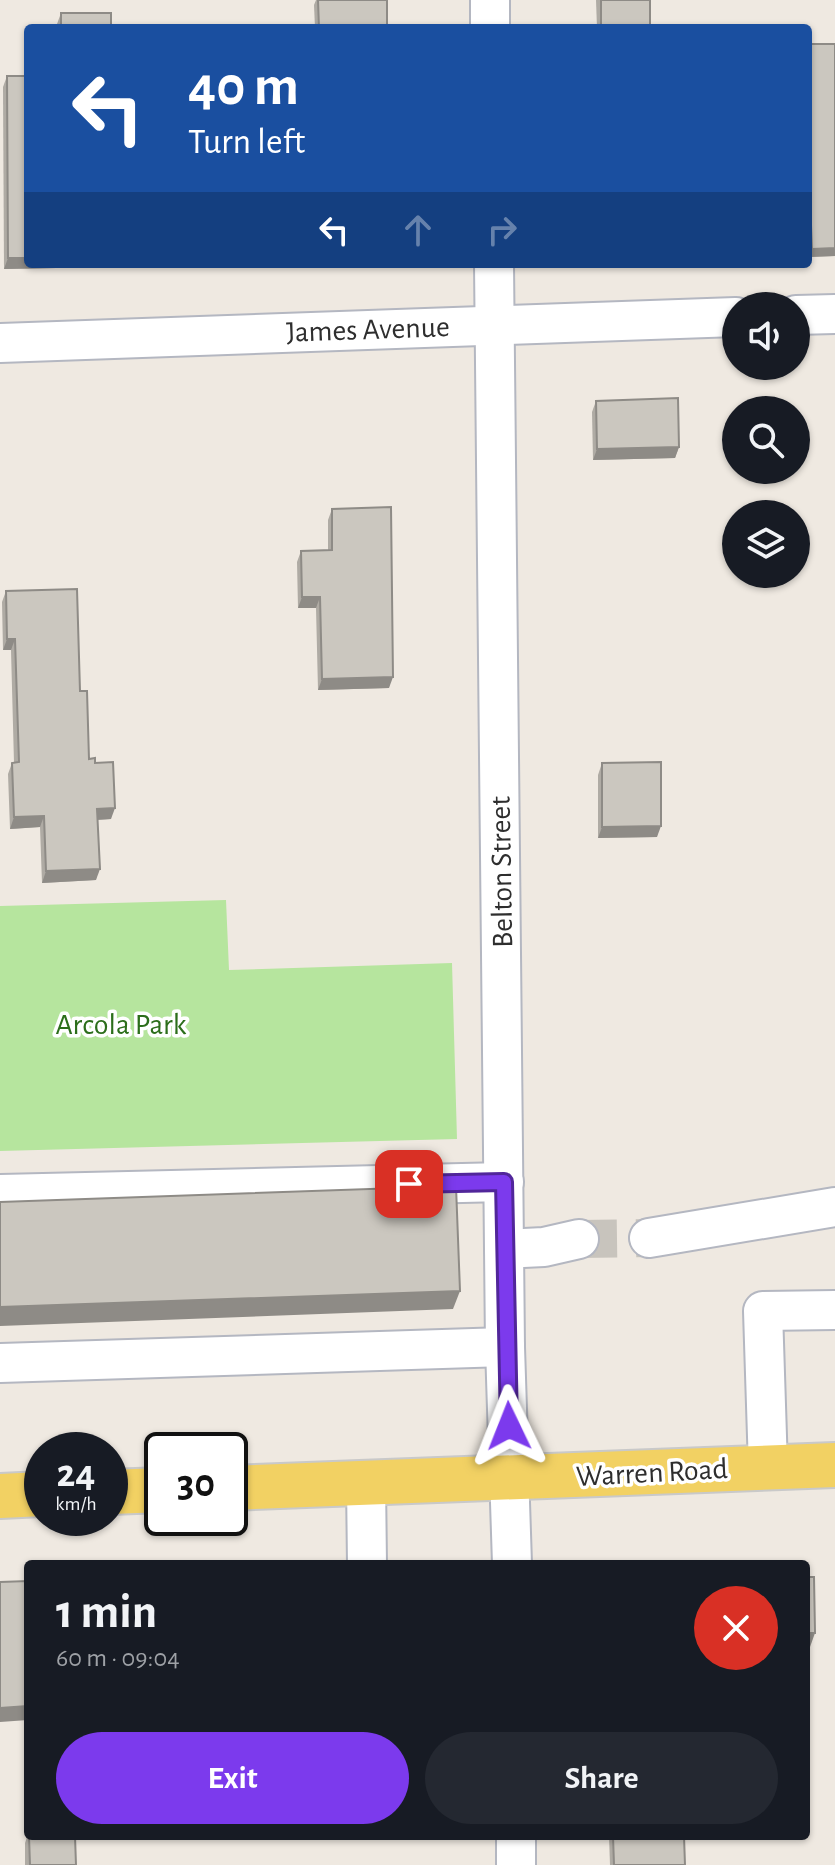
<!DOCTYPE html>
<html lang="en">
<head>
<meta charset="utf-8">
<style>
  :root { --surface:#171b24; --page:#242831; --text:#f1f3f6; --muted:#9ea1a6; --accent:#7c3aed }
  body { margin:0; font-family:"Alegreya Sans",sans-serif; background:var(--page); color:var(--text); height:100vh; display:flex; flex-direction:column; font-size:30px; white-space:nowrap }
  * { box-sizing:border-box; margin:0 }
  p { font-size:26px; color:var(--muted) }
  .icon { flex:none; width:44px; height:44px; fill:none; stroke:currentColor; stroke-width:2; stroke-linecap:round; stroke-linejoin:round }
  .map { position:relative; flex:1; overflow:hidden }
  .details { position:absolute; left:24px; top:1560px; width:786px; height:280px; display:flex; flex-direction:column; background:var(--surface); border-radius:8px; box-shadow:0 2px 6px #0004 }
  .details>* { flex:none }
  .hud { position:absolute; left:24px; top:24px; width:788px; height:244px; border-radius:8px; box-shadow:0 2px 6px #0004; background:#1a4fa0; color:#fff; overflow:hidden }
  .fabs { position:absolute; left:722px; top:292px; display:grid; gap:16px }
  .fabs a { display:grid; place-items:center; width:88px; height:88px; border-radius:50%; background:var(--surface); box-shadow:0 2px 6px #0004; font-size:40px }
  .speed { position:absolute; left:24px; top:1432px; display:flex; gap:16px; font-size:40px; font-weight:700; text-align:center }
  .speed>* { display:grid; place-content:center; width:104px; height:104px; border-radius:50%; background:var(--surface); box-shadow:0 2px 6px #0004; line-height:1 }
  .speed small { font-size:20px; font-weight:400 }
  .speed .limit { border:4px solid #111; border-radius:12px; background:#fff; color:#111 }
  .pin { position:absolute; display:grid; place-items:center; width:68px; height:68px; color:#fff; margin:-34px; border-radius:16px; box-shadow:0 4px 12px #0006 }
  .me { position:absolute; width:88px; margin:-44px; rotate:358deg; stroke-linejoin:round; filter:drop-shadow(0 0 6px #0008) }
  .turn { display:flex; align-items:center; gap:28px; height:168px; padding:0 32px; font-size:36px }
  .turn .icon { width:104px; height:104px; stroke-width:2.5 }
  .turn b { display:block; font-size:56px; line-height:68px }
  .lanes { display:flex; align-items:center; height:76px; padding:0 32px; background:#0003; justify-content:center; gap:40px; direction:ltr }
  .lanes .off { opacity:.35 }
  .round { display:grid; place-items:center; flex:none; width:84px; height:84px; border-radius:42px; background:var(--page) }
  .headline { display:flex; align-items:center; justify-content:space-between; height:136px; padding:0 32px }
  h1 { font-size:48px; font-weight:700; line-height:60px }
  .primary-button { display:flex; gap:16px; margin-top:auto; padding:16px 32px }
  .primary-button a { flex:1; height:92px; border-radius:48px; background:var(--accent); color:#fff; font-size:32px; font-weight:700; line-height:92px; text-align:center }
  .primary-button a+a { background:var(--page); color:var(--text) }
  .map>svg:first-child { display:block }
</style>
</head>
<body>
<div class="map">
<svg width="835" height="1865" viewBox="0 0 835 1865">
  <rect width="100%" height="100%" fill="#efe9e1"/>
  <!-- green -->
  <path fill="#b6e59e" d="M226 900 229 970 452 963 457 1139 0 1151V906Z"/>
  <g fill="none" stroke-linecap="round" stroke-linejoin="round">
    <!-- minor-tunnel -->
    <path stroke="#c8c4bd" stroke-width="38" stroke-dasharray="38 19" stroke-linecap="butt" d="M579 1239 649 1238"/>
    <!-- minor casing -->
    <g stroke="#b4b7c1" stroke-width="42">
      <g id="minor">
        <path d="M490 0V28"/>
        <path d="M494 264 505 1347 512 1564"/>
        <path d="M796 315 835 314"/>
        <path d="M0 343 736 317"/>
        <path d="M0 1194 504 1182"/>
        <path d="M649 1238 835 1207"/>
        <path d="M504 1249 544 1247 579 1239"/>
        <path d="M0 1363 505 1347"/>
        <path d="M768 1468 763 1311 835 1310"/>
        <path d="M366 1483 367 1564"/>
        <path d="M516 1836V1865"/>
      </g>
    </g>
    <!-- major casing -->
    <g stroke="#c9c9c9" stroke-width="48">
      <g id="major">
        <path d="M230 1488 835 1465"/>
        <path d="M110 1492 162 1490"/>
        <path d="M0 1496 42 1494"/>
      </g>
    </g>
    <!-- minor -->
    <use href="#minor" stroke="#fff" stroke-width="38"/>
    <!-- major -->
    <use href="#major" stroke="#f2d163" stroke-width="44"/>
  </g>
  <!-- wall -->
  <g fill="#afaba4">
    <path d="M316 0H387V28H315L314 5Z"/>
    <path d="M596 0H650V28H597Z"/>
    <path d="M61 13 111 28H57V24Z"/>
    <path d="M808 44H835V256L809 257Z"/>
    <path d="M7 76 56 268 4 269 3 87Z"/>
    <path d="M596 401 679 447 675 458 593 460 592 412Z"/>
    <path d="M332 509 389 688 318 690 316 608H298L297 562 301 551 328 550V520Z"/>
    <path d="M6 591 80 691 89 759 95 763 111 819 98 820 96 880 42 883 40 827 10 829 8 774 12 763H14L11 650H3L2 602Z"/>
    <path d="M602 763 657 837 598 838V775Z"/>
    <path d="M28 1834V1836H75L76 1865H25V1843Z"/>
    <path d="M609 1836H684L685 1865H610Z"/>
  </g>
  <!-- shaded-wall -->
  <g fill="#8e8b86">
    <path d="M835 248V256L809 257 812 249Z"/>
    <path d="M8 258H28V264H57L56 268 4 269Z"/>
    <path d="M679 447 675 458 593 460 597 449Z"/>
    <path d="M302 597H320L316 608H298Z"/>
    <path d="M7 639H15L11 650H3Z"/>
    <path d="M393 677 389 688 318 690 322 679Z"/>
    <path d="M115 808 111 819 93 820 97 809Z"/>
    <path d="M44 816 40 827 10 829 14 817Z"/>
    <path d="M661 826 657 837 598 838 602 827Z"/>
    <path d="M100 869 96 880 42 883 46 871Z"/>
    <path d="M460 1291 453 1309 0 1326V1307Z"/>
    <path d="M806 1633H815L810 1647H806Z"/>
    <path d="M28 1706V1720L0 1722V1708Z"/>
  </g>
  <!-- building -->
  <g fill="#cbc7bf" stroke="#8e8b86" stroke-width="2">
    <path d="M318 0H387V28H319Z"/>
    <rect x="601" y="0" width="49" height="28"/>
    <rect x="61" y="13" width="50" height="15"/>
    <path d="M808 44H835V248L812 249 808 153Z"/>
    <path d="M7 76H28V258H8Z"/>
    <path d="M678 398 679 447 597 449 596 401Z"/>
    <path d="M391 507 393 677 322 679 320 597H302L301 551 332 550V509Z"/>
    <path d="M77 589 80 691H87L89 759 95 758V763L113 762 115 808 97 809 100 869 46 871 44 816 14 817 12 763 19 762 15 639H7L6 591Z"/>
    <path d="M661 762V826L602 827V763Z"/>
    <path d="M456 1186 460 1291 0 1307V1202Z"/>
    <path d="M806 1577H814L815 1633H806Z"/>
    <path d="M28 1581V1706L0 1708V1582Z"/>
    <path d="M29 1836H75L76 1865H30Z"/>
    <path d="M613 1836H684L685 1865H614Z"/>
  </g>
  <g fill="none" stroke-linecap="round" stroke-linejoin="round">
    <!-- route casing -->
    <g stroke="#51269a" stroke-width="20">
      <path id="route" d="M409 1184 504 1182 509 1426"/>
    </g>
    <!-- route -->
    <use href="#route" stroke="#7c3aed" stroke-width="14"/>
  </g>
  <g text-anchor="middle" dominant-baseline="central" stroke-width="7" stroke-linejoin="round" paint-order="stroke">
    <!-- street labels -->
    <g font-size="30" fill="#2e2e2e" stroke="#fff">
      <text transform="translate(368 330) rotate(-2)">James Avenue</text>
      <text transform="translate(502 872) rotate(-91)">Belton Street</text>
      <text transform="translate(652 1473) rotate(-3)">Warren Road</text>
    </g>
    <!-- park labels -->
    <g font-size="30" fill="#2c6e1b" stroke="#fff">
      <text x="121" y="1025">Arcola Park</text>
    </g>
  </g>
</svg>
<div class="fabs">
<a><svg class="icon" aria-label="sound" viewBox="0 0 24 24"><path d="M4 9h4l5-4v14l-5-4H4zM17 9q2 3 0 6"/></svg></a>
<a><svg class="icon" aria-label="search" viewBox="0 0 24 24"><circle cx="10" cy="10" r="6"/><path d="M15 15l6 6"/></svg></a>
<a><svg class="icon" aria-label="layers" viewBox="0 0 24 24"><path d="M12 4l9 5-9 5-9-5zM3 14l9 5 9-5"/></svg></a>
</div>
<div class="speed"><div>24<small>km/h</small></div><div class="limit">30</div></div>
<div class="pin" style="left:409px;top:1184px;background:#d93025"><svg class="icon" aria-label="arrive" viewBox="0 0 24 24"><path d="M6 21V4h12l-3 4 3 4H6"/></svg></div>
<svg class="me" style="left:509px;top:1426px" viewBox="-20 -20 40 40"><path d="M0-17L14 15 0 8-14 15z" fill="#7c3aed" stroke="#fff" stroke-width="4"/></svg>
<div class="hud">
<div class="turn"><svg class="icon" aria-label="left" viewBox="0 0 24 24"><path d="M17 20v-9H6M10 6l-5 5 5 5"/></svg><div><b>40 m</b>Turn left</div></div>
<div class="lanes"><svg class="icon" aria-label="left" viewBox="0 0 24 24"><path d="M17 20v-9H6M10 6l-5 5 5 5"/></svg><svg class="icon off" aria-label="ahead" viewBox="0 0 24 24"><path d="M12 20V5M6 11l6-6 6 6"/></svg><svg class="icon off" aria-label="right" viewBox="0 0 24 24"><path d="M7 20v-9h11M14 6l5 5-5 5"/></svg></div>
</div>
<section class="details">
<div class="headline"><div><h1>1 min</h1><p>60 m · 09:04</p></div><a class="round" style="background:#d93025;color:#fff"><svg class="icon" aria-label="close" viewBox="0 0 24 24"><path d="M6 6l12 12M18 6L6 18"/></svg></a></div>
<div class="primary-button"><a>Exit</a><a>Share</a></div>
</section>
</div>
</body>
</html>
